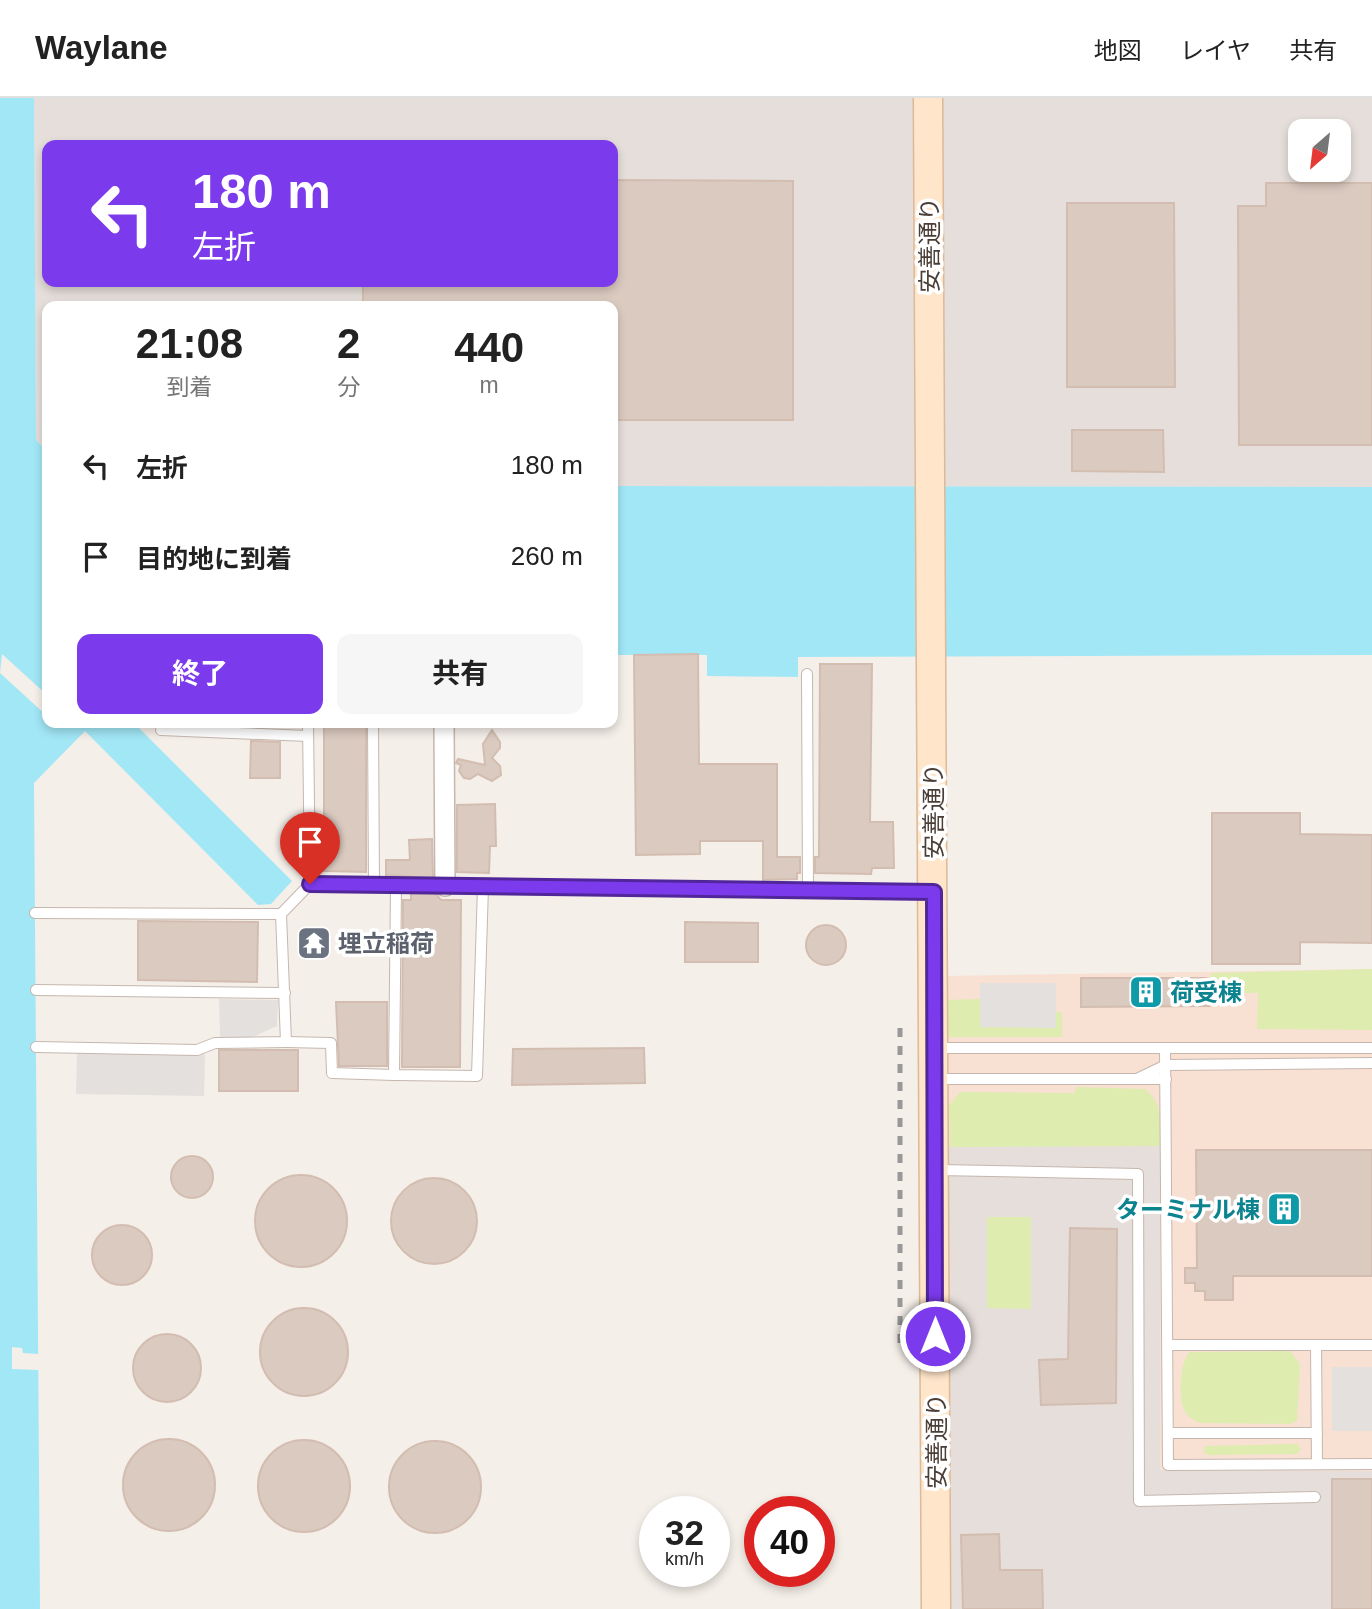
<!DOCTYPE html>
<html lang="ja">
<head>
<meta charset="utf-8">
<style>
  :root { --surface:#fff; --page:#f6f6f6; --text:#222; --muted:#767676; --line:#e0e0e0; --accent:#7c3aed }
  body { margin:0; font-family:Helvetica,"Noto Sans JP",sans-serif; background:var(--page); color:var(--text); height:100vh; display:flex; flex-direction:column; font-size:26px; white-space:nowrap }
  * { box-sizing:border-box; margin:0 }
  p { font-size:23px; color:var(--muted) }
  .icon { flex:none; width:38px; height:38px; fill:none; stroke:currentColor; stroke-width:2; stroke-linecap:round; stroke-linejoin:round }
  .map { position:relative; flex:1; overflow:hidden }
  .panel { position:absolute; left:42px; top:203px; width:576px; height:427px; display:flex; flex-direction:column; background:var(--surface); border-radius:14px; box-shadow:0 4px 10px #0003 }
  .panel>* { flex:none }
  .hud { position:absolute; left:42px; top:42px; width:576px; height:147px; border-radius:14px; box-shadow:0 4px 10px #0003; background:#7c3aed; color:#fff; overflow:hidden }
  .needle { width:46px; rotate:208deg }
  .tools { position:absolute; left:1288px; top:21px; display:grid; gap:14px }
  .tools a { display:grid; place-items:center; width:63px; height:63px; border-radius:14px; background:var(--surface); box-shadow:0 4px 10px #0003; font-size:35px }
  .speed { position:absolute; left:639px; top:1398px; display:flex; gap:14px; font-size:35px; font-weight:700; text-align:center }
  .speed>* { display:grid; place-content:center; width:91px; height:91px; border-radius:50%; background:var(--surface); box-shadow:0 4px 10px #0003; line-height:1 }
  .speed small { font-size:18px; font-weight:400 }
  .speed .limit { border:10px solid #d22; background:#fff; color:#111 }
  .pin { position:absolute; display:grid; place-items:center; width:60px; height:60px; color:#fff; margin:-72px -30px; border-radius:50% 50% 50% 0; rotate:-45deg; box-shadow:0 0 7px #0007 }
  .pin .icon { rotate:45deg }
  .me { position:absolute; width:77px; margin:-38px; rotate:0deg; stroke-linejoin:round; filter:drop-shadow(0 0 5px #0008) }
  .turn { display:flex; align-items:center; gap:24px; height:147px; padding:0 35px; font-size:32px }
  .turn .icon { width:91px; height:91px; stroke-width:2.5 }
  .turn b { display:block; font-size:49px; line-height:60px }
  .eta { display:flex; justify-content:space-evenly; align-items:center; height:119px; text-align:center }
  .eta b { font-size:42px; font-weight:700; line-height:49px }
  .primary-button { display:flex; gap:14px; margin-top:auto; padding:14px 35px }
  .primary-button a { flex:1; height:80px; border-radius:14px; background:var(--accent); color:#fff; font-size:28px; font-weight:700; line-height:80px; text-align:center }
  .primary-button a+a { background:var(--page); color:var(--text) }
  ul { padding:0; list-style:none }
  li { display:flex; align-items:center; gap:21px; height:91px; padding:0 35px }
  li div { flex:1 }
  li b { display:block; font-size:26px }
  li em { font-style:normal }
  header { display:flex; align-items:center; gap:42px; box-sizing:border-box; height:98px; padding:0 35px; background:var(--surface); border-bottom:2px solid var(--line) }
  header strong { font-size:33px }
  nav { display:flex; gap:38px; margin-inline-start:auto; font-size:24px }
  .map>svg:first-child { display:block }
</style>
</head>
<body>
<header>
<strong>Waylane</strong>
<nav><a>地図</a><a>レイヤ</a><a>共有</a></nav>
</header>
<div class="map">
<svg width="1372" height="1511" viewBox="0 0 1372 1511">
  <rect width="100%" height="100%" fill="#f5efe9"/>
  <!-- commercial -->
  <path fill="#f8e0d3" d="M1372 871V1373H1160V1049L945 1048 944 878Z"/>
  <!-- industrial -->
  <g fill="#e5deda" fill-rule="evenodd">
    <path d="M34 0H1372V389L613 388 612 208H47V353L36 342ZM1300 33H1339V72H1300ZM47 47H612V184H47Z"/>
    <path d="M945 1048H1160V1372L1372 1373V1511H945Z"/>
  </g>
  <!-- green -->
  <g fill="#dfecaf">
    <path d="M1372 871V932L1257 931 1258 895H1211V875Z"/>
    <path d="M980 901V929H1055L1056 914H1062V939H945V902Z"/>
    <path d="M1076 989 1145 991C1164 1005 1160 1028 1160 1048L950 1049 949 1007 960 994 1075 995Z"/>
    <path d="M987 1119H1031V1211L987 1210Z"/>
    <path d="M1290 1253 1300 1266 1297 1323 1290 1326 1199 1325C1192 1321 1186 1318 1183 1309 1179 1298 1180 1262 1190 1254Z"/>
    <path d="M1297 1346 1301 1351 1297 1356 1207 1357 1203 1352 1206 1348Z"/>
  </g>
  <!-- parking -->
  <g fill="#e4e0de">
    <path d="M980 885H1056V930L980 929Z"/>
    <path d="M219 901 278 902 277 928 253 939H220Z"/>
    <path d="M77 954 205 956 204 998 76 996Z"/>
    <rect x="1332" y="1269" width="40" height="64"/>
  </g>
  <!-- water -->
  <g fill="#a2e7f6">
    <path d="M0 0H34L36 342 47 353V625H134L292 783 271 806 258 807 85 633 34 685 40 1511H0Z"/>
    <path d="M613 388 1372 389V557L798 559V579L707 578V557H613Z"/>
  </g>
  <!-- pier -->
  <g fill="#f5efe9">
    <path d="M2 556 47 597V618L0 575Z"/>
    <path d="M12 1249 22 1250 23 1255 39 1256V1272L12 1271Z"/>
  </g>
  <!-- building -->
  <g fill="#dbcac0" stroke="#d3bdb0" stroke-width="2">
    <path d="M612 82 793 83V322H612V208H363V184H612Z"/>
    <path d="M1266 85H1372V347H1239L1238 108H1266Z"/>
    <path d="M1067 105H1174L1175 289H1067Z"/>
    <path d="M1072 332H1163L1164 374 1072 373Z"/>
    <path d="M698 556 699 666H777V759H800V775H797V781L763 782V743H700V756L636 757 634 557Z"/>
    <path d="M820 566H872L870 724H893L894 770H872L871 776 815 775V759H819Z"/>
    <path d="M324 625H366V774L324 773Z"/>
    <path d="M492 632 500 644V650L492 660 500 668 501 677 492 683 478 676 470 681 464 680 459 673 461 667 456 665 458 661 485 667 483 646Z"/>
    <path d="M251 643 280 644V680H250Z"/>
    <path d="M495 706 496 748H490L489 775 457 774V707Z"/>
    <path d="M1212 715H1300V736L1372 737V845L1300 844V866H1212Z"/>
    <path d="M432 741 433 780 386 777V762H410L409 742Z"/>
    <path d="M411 795H435L441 802H461L460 969H402L403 802H411Z"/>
    <path d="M138 823 258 824 257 884 138 882Z"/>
    <path d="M685 824 758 825V864H685Z"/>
    <circle cx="826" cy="847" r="20"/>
    <path d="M1081 880H1210V908L1081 909Z"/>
    <path d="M336 904H387V968H339Z"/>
    <path d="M644 950 645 985 512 987 513 951Z"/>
    <rect x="219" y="952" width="79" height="41"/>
    <path d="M1196 1052H1372V1178H1233V1202H1205V1193H1195V1185H1185V1170H1197Z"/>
    <circle cx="192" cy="1079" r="21"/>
    <circle cx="301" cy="1123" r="46"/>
    <circle cx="434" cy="1123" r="43"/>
    <circle cx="122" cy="1157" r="30"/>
    <path d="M1070 1130 1117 1131 1116 1305 1041 1307 1039 1262 1068 1261Z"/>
    <circle cx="304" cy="1254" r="44"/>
    <circle cx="167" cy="1270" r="34"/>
    <circle cx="169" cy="1387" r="46"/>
    <circle cx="304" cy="1388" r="46"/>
    <circle cx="435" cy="1389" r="46"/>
    <rect x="1332" y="1381" width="40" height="130"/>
    <path d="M999 1436 1000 1472H1042L1043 1511H963L961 1437Z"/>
  </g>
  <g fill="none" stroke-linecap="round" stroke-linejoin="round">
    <!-- lane casing -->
    <g stroke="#c5b7ae" stroke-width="12">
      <g id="lane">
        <path d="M807 576 808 794"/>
        <path d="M373 625 374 787"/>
        <path d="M161 632 308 638"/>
        <path d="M310 786 928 795"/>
        <path d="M396 788 394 977 477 978 483 789"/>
        <path d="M35 815 281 816"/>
        <path d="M36 892 285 895"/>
        <path d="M286 944 331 945 332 975 394 977"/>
        <path d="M36 949 197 952 215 945 286 944 281 816 310 786 308 625"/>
        <path d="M935 950H1372"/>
        <path d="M1165 950 1168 1367 1372 1366"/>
        <path d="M935 981H1166"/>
        <path d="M1137 981 1166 967 1372 965"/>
        <path d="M938 1072 1138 1076 1139 1403 1315 1399"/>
        <path d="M1168 1247H1372"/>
        <path d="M1316 1247 1317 1366"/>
        <path d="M1168 1335H1317"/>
      </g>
    </g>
    <!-- street casing -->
    <g stroke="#c5b7ae" stroke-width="22">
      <path id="street" d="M444 625 445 788"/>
    </g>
    <!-- secondary casing -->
    <g stroke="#dcb998" stroke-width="31">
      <path id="secondary" d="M928 0 936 1511"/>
    </g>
    <!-- lane -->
    <use href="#lane" stroke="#fff" stroke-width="10"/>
    <!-- street -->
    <use href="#street" stroke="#fff" stroke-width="19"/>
    <!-- secondary -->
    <use href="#secondary" stroke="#ffe5c9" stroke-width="28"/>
    <!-- rail -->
    <path stroke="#989898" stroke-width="5" stroke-dasharray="9 9" stroke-linecap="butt" d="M900 1245V929"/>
  </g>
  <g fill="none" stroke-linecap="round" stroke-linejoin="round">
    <!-- route casing -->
    <g stroke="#51269a" stroke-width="18">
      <path id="route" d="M310 786 934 794 935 1238"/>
    </g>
    <!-- route -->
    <use href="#route" stroke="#7c3aed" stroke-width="12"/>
  </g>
  <!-- icons -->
  <defs>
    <g id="temple-square" transform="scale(1.75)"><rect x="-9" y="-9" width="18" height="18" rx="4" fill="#6b7280" stroke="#fff"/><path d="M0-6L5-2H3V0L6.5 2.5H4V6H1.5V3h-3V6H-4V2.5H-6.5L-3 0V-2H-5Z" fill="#fff"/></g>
    <g id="building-square" transform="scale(1.75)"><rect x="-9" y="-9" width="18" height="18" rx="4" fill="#0f9aa8" stroke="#fff"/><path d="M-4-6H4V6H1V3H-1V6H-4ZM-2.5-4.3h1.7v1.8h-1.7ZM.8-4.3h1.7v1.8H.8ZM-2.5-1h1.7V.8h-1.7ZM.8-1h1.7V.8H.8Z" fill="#fff"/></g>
  </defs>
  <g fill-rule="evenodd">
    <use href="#temple-square" x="314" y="845"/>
    <use href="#building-square" x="1146" y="894"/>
    <use href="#building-square" x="1284" y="1111"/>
  </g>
  <g text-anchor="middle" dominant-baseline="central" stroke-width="7" stroke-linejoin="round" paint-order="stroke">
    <!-- street labels -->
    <g font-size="24" fill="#4a3e36" stroke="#fff">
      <text transform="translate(929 147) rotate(-90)">安善通り</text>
      <text transform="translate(933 713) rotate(-90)">安善通り</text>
      <text transform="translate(936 1343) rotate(-90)">安善通り</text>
    </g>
    <!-- worship labels -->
    <g font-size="24" font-weight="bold" fill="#5b616d" stroke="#fff" text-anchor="start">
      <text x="338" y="845">埋立稲荷</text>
    </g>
    <!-- culture labels -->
    <g font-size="24" font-weight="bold" fill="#0d838f" stroke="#fff" text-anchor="start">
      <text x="1170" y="894">荷受棟</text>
      <text x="1260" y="1111" text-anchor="end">ターミナル棟</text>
    </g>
  </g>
</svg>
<div class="tools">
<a><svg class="needle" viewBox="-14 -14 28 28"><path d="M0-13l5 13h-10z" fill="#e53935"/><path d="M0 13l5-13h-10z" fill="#767676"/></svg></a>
</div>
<div class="speed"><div>32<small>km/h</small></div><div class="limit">40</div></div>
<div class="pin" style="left:310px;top:786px;background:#d93025"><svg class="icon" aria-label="arrive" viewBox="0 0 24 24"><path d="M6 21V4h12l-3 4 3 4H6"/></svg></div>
<svg class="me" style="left:935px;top:1238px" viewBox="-20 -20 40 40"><circle r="17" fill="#7c3aed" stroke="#fff" stroke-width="3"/><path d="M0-11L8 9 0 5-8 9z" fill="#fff"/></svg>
<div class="hud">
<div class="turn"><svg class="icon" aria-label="left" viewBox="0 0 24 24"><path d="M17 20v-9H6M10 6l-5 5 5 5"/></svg><div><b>180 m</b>左折</div></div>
</div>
<section class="panel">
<div class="eta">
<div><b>21:08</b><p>到着</p></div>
<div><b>2</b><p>分</p></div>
<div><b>440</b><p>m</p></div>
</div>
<ul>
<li><svg class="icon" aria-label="left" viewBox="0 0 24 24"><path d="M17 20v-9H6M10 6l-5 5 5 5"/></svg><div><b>左折</b></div><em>180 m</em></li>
<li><svg class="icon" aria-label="arrive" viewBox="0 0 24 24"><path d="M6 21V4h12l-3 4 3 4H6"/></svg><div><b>目的地に到着</b></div><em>260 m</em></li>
</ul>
<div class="primary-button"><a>終了</a><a>共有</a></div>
</section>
</div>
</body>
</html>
